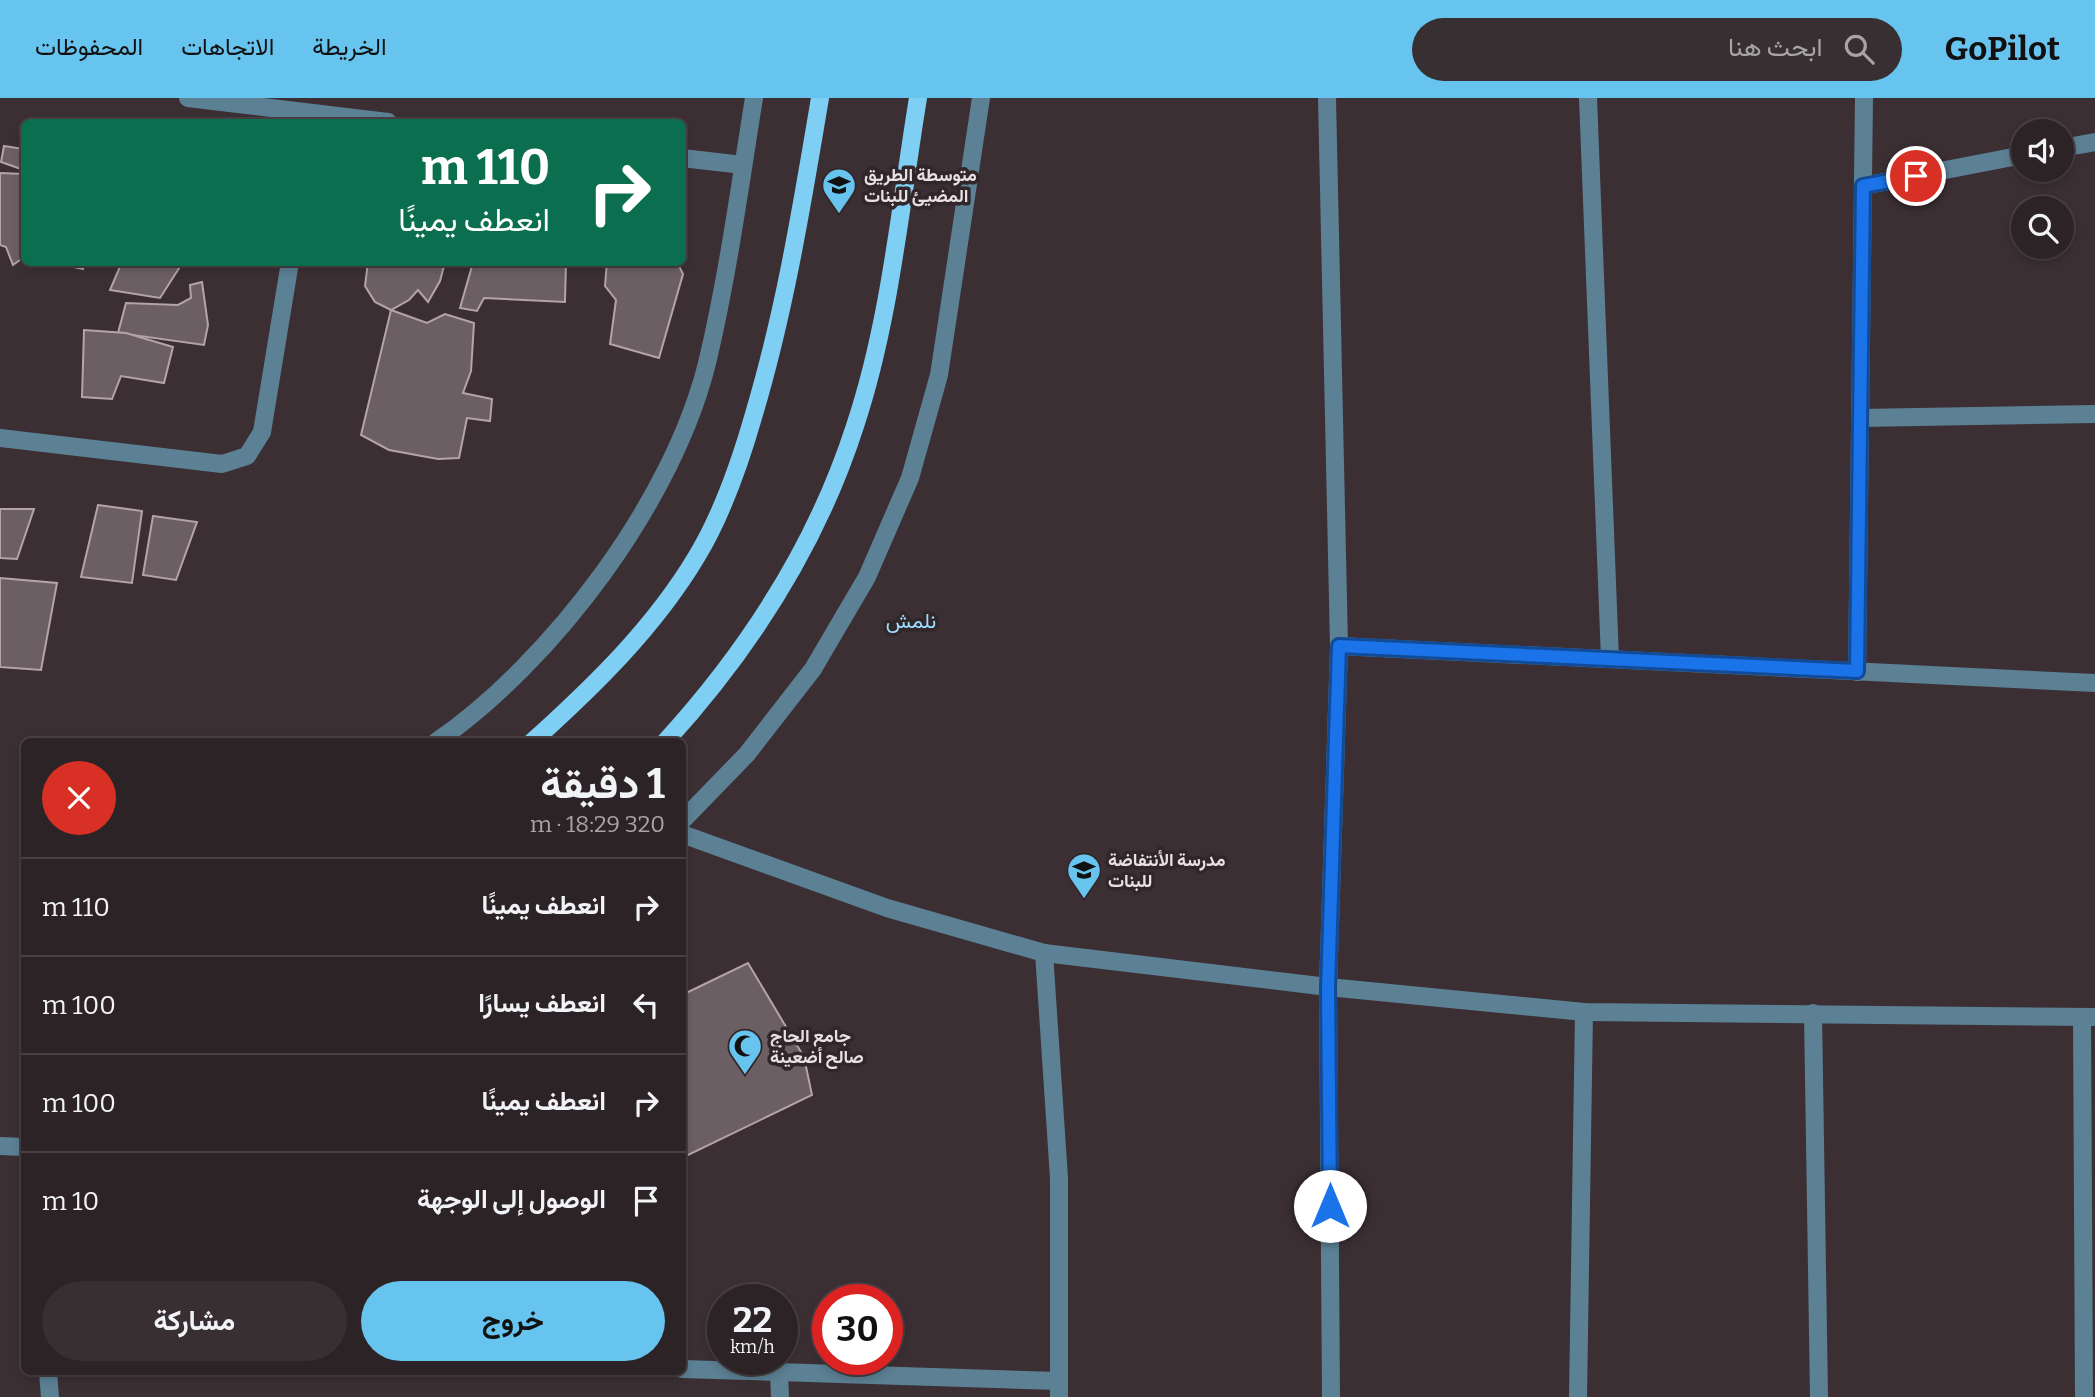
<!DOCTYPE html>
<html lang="ar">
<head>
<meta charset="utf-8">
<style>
  :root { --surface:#2c2327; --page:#382f33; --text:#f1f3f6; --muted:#a6a4a7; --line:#484044; --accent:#67c4ef }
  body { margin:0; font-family:Bitter,Vazirmatn,serif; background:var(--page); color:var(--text); direction:rtl; height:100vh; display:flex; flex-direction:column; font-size:26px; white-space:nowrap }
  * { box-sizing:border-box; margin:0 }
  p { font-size:23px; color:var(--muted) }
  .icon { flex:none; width:38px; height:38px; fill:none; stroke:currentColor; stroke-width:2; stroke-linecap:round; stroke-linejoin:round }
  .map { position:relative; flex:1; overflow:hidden; direction:ltr }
  .sheet { position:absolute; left:21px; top:640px; width:665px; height:637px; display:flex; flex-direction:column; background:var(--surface); border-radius:10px; box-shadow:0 4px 10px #0003,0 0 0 2px var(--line); direction:rtl }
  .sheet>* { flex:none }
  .banner { position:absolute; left:21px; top:21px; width:665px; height:147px; border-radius:10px; box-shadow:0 4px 10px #0003,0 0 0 2px var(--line); direction:rtl; background:#0b6e4f; color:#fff; overflow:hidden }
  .controls { position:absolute; left:2011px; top:21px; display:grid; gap:14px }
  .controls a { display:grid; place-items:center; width:63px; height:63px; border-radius:50%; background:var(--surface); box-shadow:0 4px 10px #0003,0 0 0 2px var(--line); font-size:35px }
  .speed { position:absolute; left:707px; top:1186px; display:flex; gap:14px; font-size:35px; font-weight:700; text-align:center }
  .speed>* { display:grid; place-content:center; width:91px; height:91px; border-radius:50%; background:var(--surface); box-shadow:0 4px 10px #0003,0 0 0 2px var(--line); line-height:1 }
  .speed small { font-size:18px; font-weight:400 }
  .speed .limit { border:10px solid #d22; background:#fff; color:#111 }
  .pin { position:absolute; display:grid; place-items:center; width:60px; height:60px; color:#fff; margin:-30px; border:4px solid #fff; border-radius:50%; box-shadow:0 2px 7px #0007 }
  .me { position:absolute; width:77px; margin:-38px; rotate:0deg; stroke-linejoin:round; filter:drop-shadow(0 0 5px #0008) }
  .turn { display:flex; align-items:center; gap:24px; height:147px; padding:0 21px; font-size:32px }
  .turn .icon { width:91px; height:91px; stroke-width:2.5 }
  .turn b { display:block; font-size:49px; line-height:60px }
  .round { display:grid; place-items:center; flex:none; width:74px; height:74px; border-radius:37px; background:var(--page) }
  .overview { display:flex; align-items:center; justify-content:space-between; height:119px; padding:0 21px }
  h1 { font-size:42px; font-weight:700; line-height:52px }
  .action { display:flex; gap:14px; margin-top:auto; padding:14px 21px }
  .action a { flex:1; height:80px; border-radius:42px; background:var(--accent); color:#111; font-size:28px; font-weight:700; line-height:80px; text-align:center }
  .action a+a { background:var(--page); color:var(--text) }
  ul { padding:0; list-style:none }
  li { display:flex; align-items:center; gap:21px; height:98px; padding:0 21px; border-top:2px solid var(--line) }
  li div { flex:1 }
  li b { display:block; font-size:26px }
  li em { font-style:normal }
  header { display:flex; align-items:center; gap:42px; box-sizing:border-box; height:98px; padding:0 35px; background:var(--accent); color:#111 }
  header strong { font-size:33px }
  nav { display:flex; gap:38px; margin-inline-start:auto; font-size:24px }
  .search { width:490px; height:63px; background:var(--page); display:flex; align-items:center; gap:18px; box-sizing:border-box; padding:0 24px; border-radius:38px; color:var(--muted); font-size:26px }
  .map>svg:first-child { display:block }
</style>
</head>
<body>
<header>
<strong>GoPilot</strong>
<div class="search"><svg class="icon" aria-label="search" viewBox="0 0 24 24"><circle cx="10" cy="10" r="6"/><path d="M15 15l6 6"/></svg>ابحث هنا</div>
<nav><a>الخريطة</a><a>الاتجاهات</a><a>المحفوظات</a></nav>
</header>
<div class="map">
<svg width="2095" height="1299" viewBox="0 0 2095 1299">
  <rect width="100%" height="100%" fill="#3b2f34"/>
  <!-- building -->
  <g fill="#6c5f63" stroke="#b3a4a9" stroke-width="2">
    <path d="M4 48 24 51V72L1 64Z"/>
    <path d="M0 75 24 76V159L13 167 6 149 0 147Z"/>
    <path d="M682 108H687L682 130Z"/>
    <path d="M69 164H84L83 171 69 168Z"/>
    <path d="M122 164H183L160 200 110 192Z"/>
    <path d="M368 164H445L440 183 428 204 418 192 409 202 391 212 375 204 365 188Z"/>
    <path d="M461 164H566L565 204 484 200 477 213 460 210 472 168Z"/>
    <path d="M607 164H677L683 176 659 260 610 246 616 202 605 188Z"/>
    <path d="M202 184 208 227 204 247 118 235 126 205 178 207 191 200 190 187Z"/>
    <path d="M391 212 427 225 445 216 474 225 471 273 463 295 492 301 490 323 467 320 459 360 438 361 389 352 361 337Z"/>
    <path d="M84 232 126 235 173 249 164 285 121 278 112 301 82 299Z"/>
    <path d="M98 407 142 413 132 485 81 479Z"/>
    <path d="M0 411H34L17 461 0 460Z"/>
    <path d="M153 418 197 424 176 482 143 477Z"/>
    <path d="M0 480 57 485 41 572 0 569Z"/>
    <path d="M748 865 804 959 812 997 686 1058 682 1052V897Z"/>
  </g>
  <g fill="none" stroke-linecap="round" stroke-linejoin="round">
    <!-- minor -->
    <g stroke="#5c8194" stroke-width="18">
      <path d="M188 0 388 24"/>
      <path d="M1327 0 1339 548 1328 889 1331 1299"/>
      <path d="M1588 0 1610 561"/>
      <path d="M2062 50 2095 44"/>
      <path d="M682 60 743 67"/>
      <path d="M1863 88 2023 57"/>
      <path d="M1860 320 2095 316"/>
      <path d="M0 340 222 366 247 358 262 334 290 164"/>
      <path d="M1339 548 2095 585"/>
      <path d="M1857 574 1864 0"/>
      <path d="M436 644C553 563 675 401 708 261 728 176 740 87 754 0"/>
      <path d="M682 723 747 656 813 571 867 479 910 380 939 277 981 0"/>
      <path d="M682 736 887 810 1044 855 1328 889 1584 914 2095 919"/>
      <path d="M1044 855 1059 1080V1299"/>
      <path d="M1813 915 1819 1299"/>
      <path d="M2082 920 2084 1299"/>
      <path d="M0 1048 24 1049"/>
      <path d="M682 1271 1059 1283"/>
      <path d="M779 1273 780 1299"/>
      <path d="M48 1274 50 1299"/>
      <path d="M1578 1299 1584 914"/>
    </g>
    <!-- major -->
    <g stroke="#7fcff5" stroke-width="18">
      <path d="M532 644C594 588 654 530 697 458 723 415 740 365 754 316 785 212 802 107 820 0"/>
      <path d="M665 644C748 553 817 446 855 328 890 223 900 109 918 0"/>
    </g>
  </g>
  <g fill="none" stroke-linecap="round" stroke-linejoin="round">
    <!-- route casing -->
    <g stroke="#114b97" stroke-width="18">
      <path id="route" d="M1330 1108 1328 890 1339 548 1857 573 1863 88 1916 78"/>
    </g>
    <!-- route -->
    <use href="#route" stroke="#1a73e8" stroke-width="12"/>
  </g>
  <!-- icons -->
  <defs>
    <g id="school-pin" transform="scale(1.75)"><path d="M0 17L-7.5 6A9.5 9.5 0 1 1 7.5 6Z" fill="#67c4ef" stroke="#31262a"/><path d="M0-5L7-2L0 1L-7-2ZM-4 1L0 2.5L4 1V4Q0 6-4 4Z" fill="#111"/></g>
    <g id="mosque-pin" transform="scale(1.75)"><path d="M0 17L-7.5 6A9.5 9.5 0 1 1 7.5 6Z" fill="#67c4ef" stroke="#31262a"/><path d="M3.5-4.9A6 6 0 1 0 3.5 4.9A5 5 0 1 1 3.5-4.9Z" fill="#111"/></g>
  </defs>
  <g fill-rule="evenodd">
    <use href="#school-pin" x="839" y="87"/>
    <use href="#school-pin" x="1084" y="772"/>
    <use href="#mosque-pin" x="745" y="948"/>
  </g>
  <g text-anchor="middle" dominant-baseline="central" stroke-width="7" stroke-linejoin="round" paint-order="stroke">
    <!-- poi labels -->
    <g font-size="18" font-weight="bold" fill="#e8e1e3" stroke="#31262a" text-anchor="start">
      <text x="864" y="77">متوسطة الطريق<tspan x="864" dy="21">المضيئ للبنات</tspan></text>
      <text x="1108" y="762">مدرسة الأنتفاضة<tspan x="1108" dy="21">للبنات</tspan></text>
      <text x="770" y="938">جامع الحاج<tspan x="770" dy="21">صالح أضعينة</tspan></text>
    </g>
    <!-- quarter labels -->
    <g font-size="21" fill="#9bddfd" stroke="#31262a">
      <text x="911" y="523">نلمش</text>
    </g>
  </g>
</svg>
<div class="controls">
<a><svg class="icon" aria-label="sound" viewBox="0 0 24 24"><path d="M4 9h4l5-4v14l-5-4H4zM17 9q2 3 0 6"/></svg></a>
<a><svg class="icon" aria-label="search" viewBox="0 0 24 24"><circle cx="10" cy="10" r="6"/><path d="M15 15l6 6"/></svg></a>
</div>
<div class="speed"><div>22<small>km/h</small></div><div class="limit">30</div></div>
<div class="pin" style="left:1916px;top:78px;background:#d93025"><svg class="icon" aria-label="arrive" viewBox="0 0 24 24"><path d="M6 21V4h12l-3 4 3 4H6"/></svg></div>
<svg class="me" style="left:1330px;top:1108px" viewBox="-20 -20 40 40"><circle r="19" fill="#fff"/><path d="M0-13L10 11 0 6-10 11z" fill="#1a73e8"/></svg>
<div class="banner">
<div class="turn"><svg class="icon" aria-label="right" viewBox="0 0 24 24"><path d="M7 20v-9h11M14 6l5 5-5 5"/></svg><div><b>110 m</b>انعطف يمينًا</div></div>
</div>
<section class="sheet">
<div class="overview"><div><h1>1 دقيقة</h1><p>320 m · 18:29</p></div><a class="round" style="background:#d93025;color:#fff"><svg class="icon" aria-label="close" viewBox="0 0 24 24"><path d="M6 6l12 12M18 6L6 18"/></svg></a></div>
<ul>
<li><svg class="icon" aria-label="right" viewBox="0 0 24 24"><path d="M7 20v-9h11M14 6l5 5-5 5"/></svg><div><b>انعطف يمينًا</b></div><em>110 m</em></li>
<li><svg class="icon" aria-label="left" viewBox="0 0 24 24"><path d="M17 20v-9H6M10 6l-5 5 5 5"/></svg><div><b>انعطف يسارًا</b></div><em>100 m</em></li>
<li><svg class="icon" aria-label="right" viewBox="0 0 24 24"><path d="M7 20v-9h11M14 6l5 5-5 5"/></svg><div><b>انعطف يمينًا</b></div><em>100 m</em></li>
<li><svg class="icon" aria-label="arrive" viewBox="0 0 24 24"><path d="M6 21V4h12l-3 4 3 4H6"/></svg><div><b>الوصول إلى الوجهة</b></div><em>10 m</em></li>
</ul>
<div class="action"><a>خروج</a><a>مشاركة</a></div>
</section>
</div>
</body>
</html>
